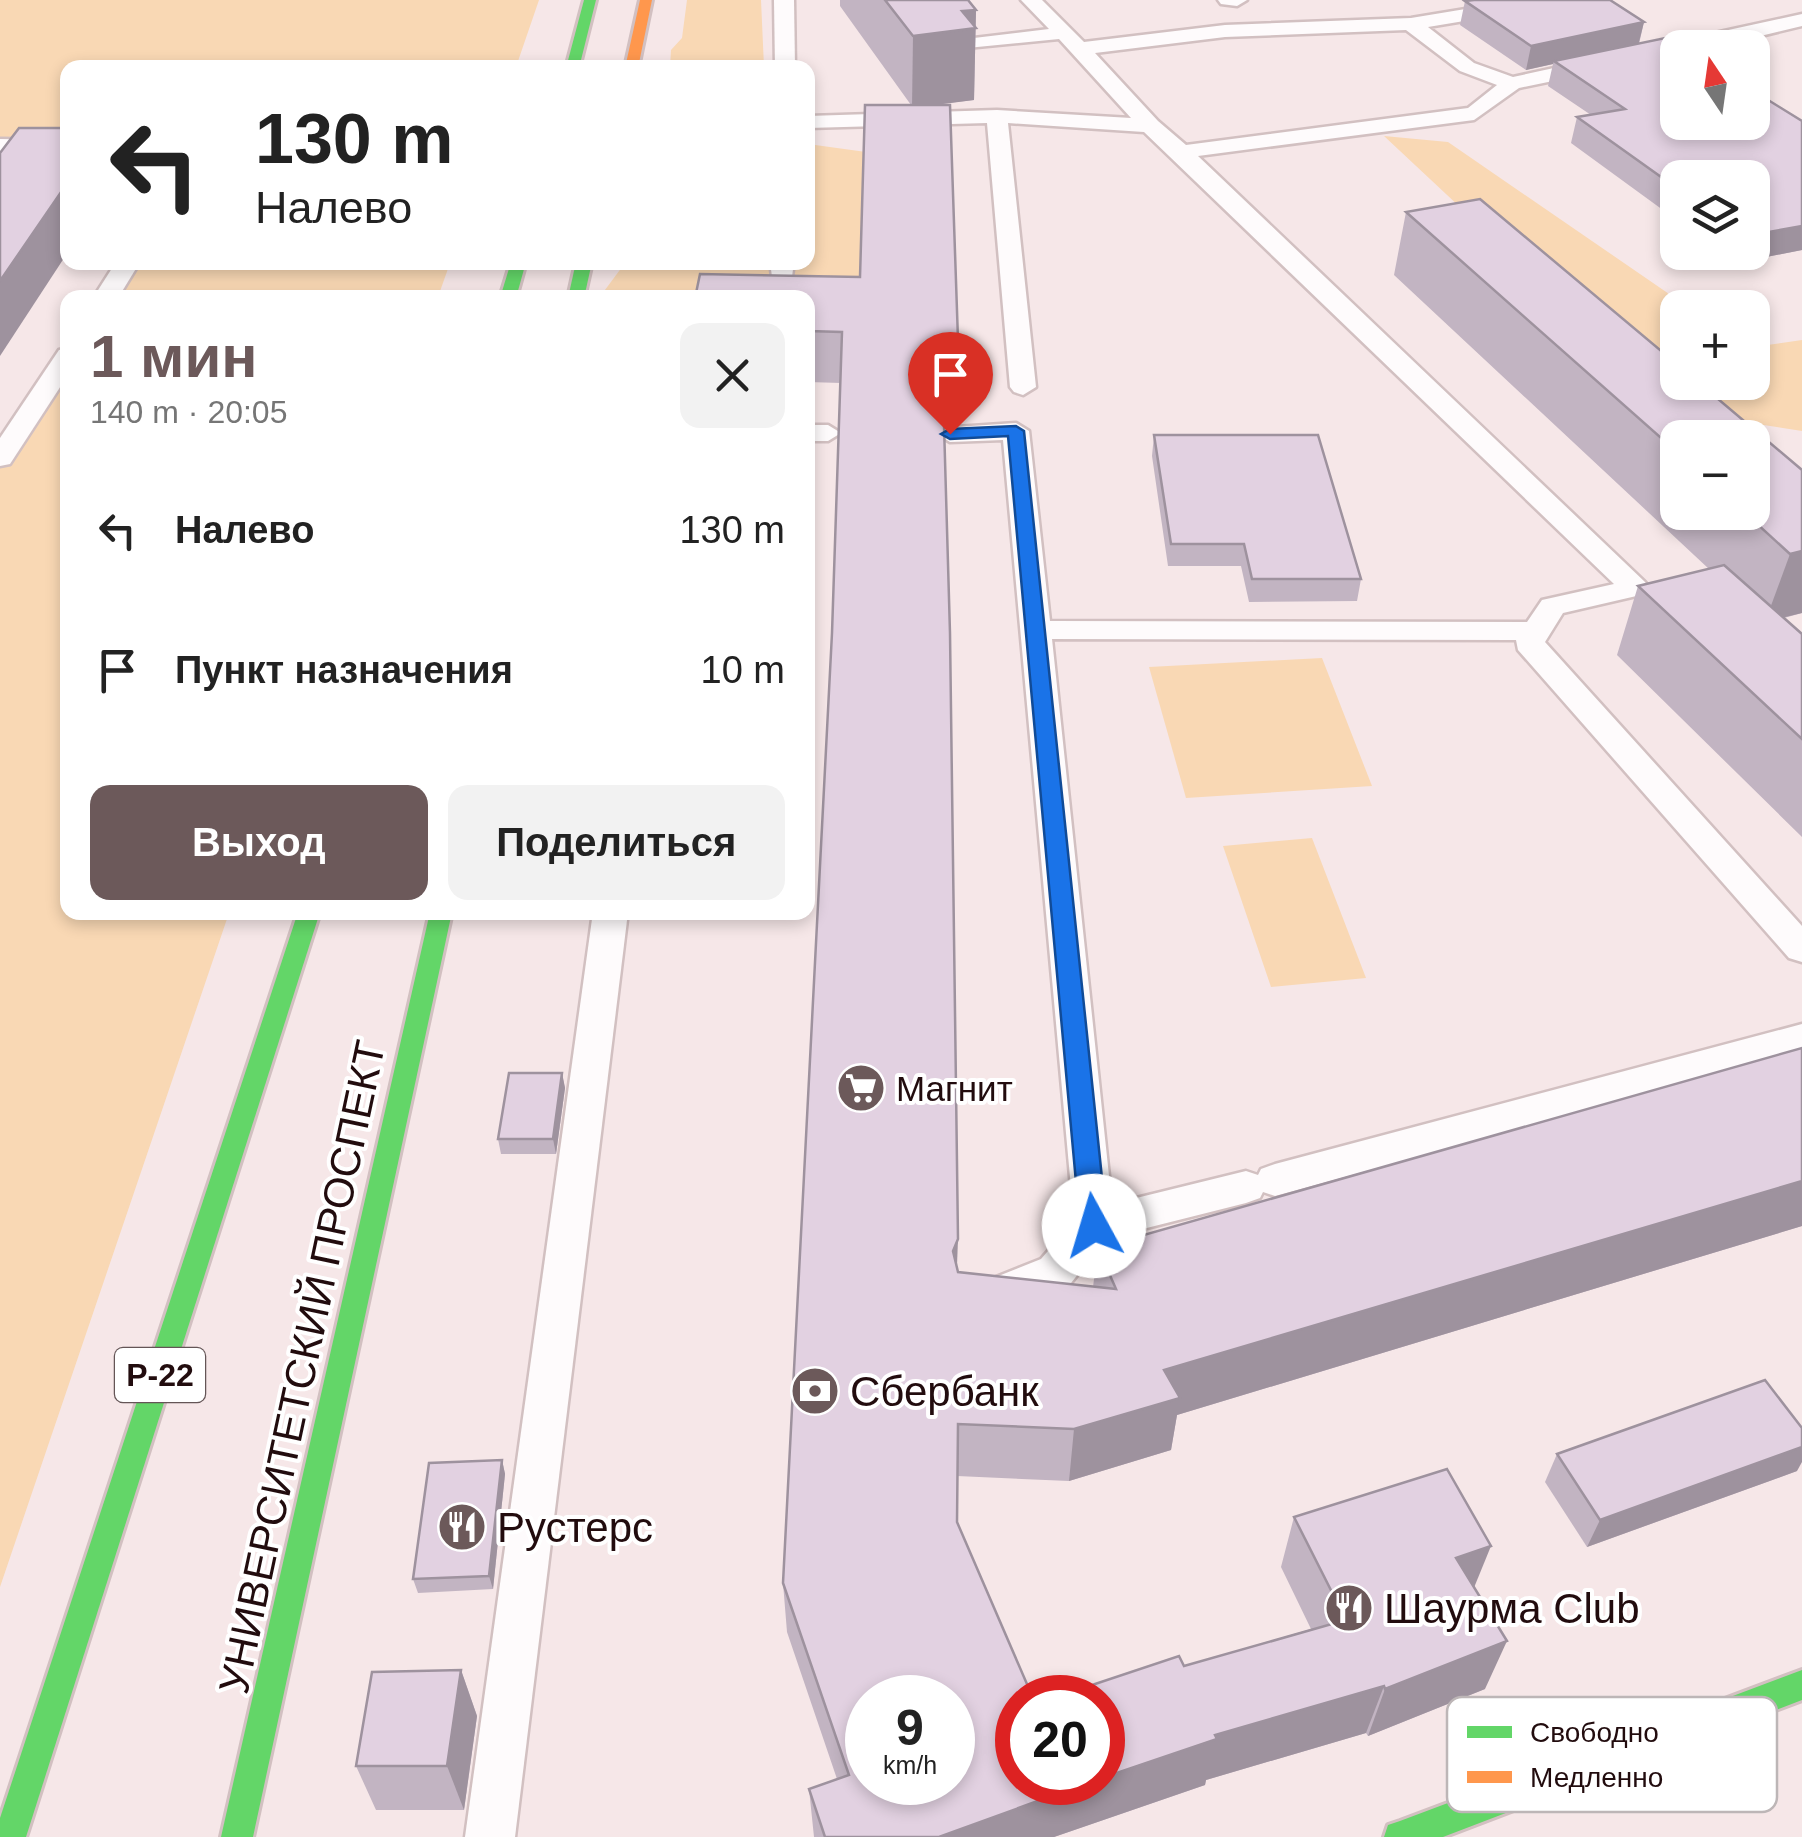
<!DOCTYPE html>
<html lang="ru">
<head>
<meta charset="utf-8">
<style>
  :root { --surface:#fff; --page:#f2f2f2; --text:#222; --muted:#767676; --accent:#6c595a }
  body { margin:0; font-family:Helvetica,sans-serif; background:var(--page); color:var(--text); height:100vh; display:flex; flex-direction:column; font-size:38px; white-space:nowrap }
  * { box-sizing:border-box; margin:0 }
  p { font-size:32px; color:var(--muted) }
  .icon { flex:none; width:55px; height:55px; fill:none; stroke:currentColor; stroke-width:2; stroke-linecap:round; stroke-linejoin:round }
  .map { position:relative; flex:1; overflow:hidden }
  .drawer { position:absolute; left:60px; top:290px; width:755px; height:630px; display:flex; flex-direction:column; background:var(--surface); border-radius:20px; box-shadow:0 5px 15px #0003 }
  .drawer>* { flex:none }
  .guide { position:absolute; left:60px; top:60px; width:755px; height:210px; border-radius:20px; box-shadow:0 5px 15px #0003; background:#fff; color:var(--text); overflow:hidden }
  .needle { width:65px; rotate:347deg }
  .controls { position:absolute; left:1660px; top:30px; display:grid; gap:20px }
  .controls a { display:grid; place-items:center; width:110px; height:110px; border-radius:20px; background:var(--surface); box-shadow:0 5px 15px #0003; font-size:50px }
  .speed { position:absolute; left:845px; top:1675px; display:flex; gap:20px; font-size:50px; font-weight:700; text-align:center }
  .speed>* { display:grid; place-content:center; width:130px; height:130px; border-radius:50%; background:var(--surface); box-shadow:0 5px 15px #0003; line-height:1 }
  .speed small { font-size:25px; font-weight:400 }
  .speed .limit { border:15px solid #d22; background:#fff; color:#111 }
  .pin { position:absolute; display:grid; place-items:center; width:85px; height:85px; color:#fff; margin:-102px -42px; border-radius:50% 50% 50% 0; rotate:-45deg; box-shadow:0 0 10px #0007 }
  .pin .icon { rotate:45deg }
  .me { position:absolute; width:110px; margin:-55px; rotate:354deg; stroke-linejoin:round; filter:drop-shadow(0 0 8px #0008) }
  .turn { display:flex; align-items:center; gap:35px; height:210px; padding:0 30px; font-size:45px }
  .turn .icon { width:130px; height:130px; stroke-width:2.5 }
  .turn b { display:block; font-size:70px; line-height:85px }
  .round { display:grid; place-items:center; flex:none; width:105px; height:105px; border-radius:20px; background:var(--page) }
  .summary { display:flex; align-items:center; justify-content:space-between; height:170px; padding:0 30px }
  h1 { font-size:60px; font-weight:800; line-height:75px; color:var(--accent) }
  .primary-button { display:flex; gap:20px; margin-top:auto; padding:20px 30px }
  .primary-button a { flex:1; height:115px; border-radius:20px; background:var(--accent); color:#fff; font-size:40px; font-weight:800; line-height:115px; text-align:center }
  .primary-button a+a { background:var(--page); color:var(--text) }
  ul { padding:0; list-style:none }
  li { display:flex; align-items:center; gap:30px; height:140px; padding:0 30px }
  li div { flex:1 }
  li b { display:block; font-size:38px }
  li em { font-style:normal }
  .map>svg:first-child { display:block }
</style>
</head>
<body>
<div class="map">
<svg width="1802" height="1837" viewBox="0 0 1802 1837">
  <rect width="100%" height="100%" fill="#f6e7e8"/>
  <!-- green -->
  <g fill="#f9d8b4">
    <path d="M0 0H539L516 67 68 68 67 162 0 174Z"/>
    <path d="M687 0H761L764 67H670L671 50 682 38Z"/>
    <path d="M1384 136 1448 142 1688 307 1678 308V382H1752L1753 347 1802 340V431L1679 412Z"/>
    <path d="M808 144 866 152 858 390 808 298H599L625 263 808 262Z"/>
    <path d="M123 263H450L438 297 99 298Z"/>
    <path d="M67 345 68 912 229 913 0 1587V445Z"/>
    <path d="M1322 658 1372 786 1186 798 1149 667Z"/>
    <path d="M1312 838 1366 978 1271 987 1223 846Z"/>
  </g>
  <g fill="none" stroke-linecap="round" stroke-linejoin="round">
    <!-- lane casing -->
    <g stroke="#d2c0c1" stroke-width="5">
      <g id="lane">
        <path d="M774 0H794L795 68H775Z"/>
        <path d="M1021 0H1042L1084 42 1225 25 1411 18 1520 0H1565L1555 6 1428 27 1474 63 1513 77 1802 14V26L1711 48H1678V55L1519 88 1474 120 1198 156 1645 582 1650 588 1645 594 1563 613 1545 642 1802 926V962L1789 958 1518 650 1516 640 1052 639 1112 1204 1246 1171 1258 1175 1261 1169 1275 1164 1802 1024V1052L1275 1196 1263 1192 1260 1198 1246 1203 1107 1238 1071 1283 991 1314 976 1309 970 1297 976 1285 1041 1259 1074 1221 1003 440 950 442 937 434 941 428 1016 423 1029 431 1050 621 1527 622 1542 600 1614 584 1144 132 1008 123 1036 387 1023 395 1014 392 1010 387 987 123 808 128V116L997 110 1131 118 1059 39 967 48V40L974 38 1049 29ZM1406 30 1460 71 1497 85 1468 108 1186 145 1158 121 1095 53 1225 37Z"/>
        <path d="M1218 0H1247L1237 6 1221 4Z"/>
        <path d="M0 139 68 140V154L0 153Z"/>
        <path d="M116 262H140L118 298H93Z"/>
        <path d="M770 262H794L791 284H773Z"/>
        <path d="M68 348V375L10 464 0 466V438L59 350Z"/>
        <path d="M808 425H828L841 433 828 441H808Z"/>
        <path d="M593 912H628L515 1837H465Z"/>
      </g>
    </g>
    <!-- fast casing -->
    <g stroke="#d2c0c1" stroke-width="6">
      <g id="fast">
        <path d="M584 0H596L579 68H566Z"/>
        <path d="M511 262H526L516 298H500Z"/>
        <path d="M576 262H592L584 298H568Z"/>
        <path d="M298 912H320L26 1837H0V1818Z"/>
        <path d="M430 912H452L253 1837H221Z"/>
        <path d="M1802 1670V1700L1443 1837H1384L1388 1825 1400 1821Z"/>
      </g>
    </g>
    <!-- slow casing -->
    <g stroke="#d2c0c1" stroke-width="6">
      <path id="slow" d="M640 0H652L638 68H625Z"/>
    </g>
    <!-- lane -->
    <use href="#lane" fill="#fefbfc" fill-rule="evenodd"/>
    <!-- fast -->
    <use href="#fast" fill="#63d668" fill-rule="evenodd"/>
    <!-- slow -->
    <use href="#slow" fill="#ff974d" fill-rule="evenodd"/>
  </g>
  <!-- wall -->
  <g fill="#c2b4c2" fill-rule="evenodd">
    <path d="M840 0H968L976 10 974 100 931 105 958 340 957 391 943 390 957 1266 958 1272 1093 1287 1098 1248 1802 1048V1226L1177 1415 1171 1450 1069 1481 957 1476V1522L1018 1782 1184 1666 1311 1629 1281 1567 1294 1517 1474 1588 1485 1689 1368 1736 1366 1733 1206 1780 1205 1785 1054 1837H814L809 1789 837 1779 787 1632 783 1583 832 633 841 383 808 382V298L860 277 911 105 840 6Z"/>
    <path d="M1465 1 1644 22 1639 44 1802 121V250L1736 263 1721 252H1752V178H1678V221L1571 143 1577 117 1591 115 1548 86 1553 64 1526 70 1460 25Z"/>
    <path d="M1406 212 1802 470V613L1784 618 1802 634V837L1617 655 1638 586 1709 569 1394 275ZM1678 438 1752 512H1678Z"/>
    <path d="M1154 435 1361 579 1357 601 1249 602 1241 566H1168L1152 456Z"/>
    <path d="M562 1073 565 1088 556 1154H501L498 1139Z"/>
    <path d="M1557 1454 1797 1471 1587 1547 1545 1482Z"/>
    <path d="M502 1460 505 1474 493 1589 418 1593 413 1579Z"/>
    <path d="M461 1670 477 1716 464 1810H376L356 1766Z"/>
  </g>
  <!-- shaded-wall -->
  <g fill="#9e929e">
    <path d="M976 10 974 100 912 108 913 36 962 11Z"/>
    <path d="M1644 22 1638 46 1554 61 1553 64 1526 70 1531 46Z"/>
    <path d="M68 182V252L0 356V281Z"/>
    <path d="M1802 226V250L1736 263 1739 252H1752V235Z"/>
    <path d="M942 373 941 424 934 383Z"/>
    <path d="M1802 551V613L1765 622 1790 554Z"/>
    <path d="M562 1073 565 1088 556 1154 553 1139Z"/>
    <path d="M1802 1181V1226L1177 1415 1171 1450 1069 1481 1074 1429 1164 1370Z"/>
    <path d="M958 1239 956 1292 953 1251Z"/>
    <path d="M1802 1447V1462L1797 1471 1587 1547 1600 1520Z"/>
    <path d="M502 1460 505 1474 493 1589 489 1576Z"/>
    <path d="M1491 1546 1471 1595 1456 1558Z"/>
    <path d="M1507 1641 1485 1689 1368 1736 1385 1689Z"/>
    <path d="M461 1670 477 1716 464 1810 447 1766Z"/>
    <path d="M1384 1686 1366 1733 1206 1780 1205 1785 1054 1837H939L1090 1782H1102V1778L1215 1735Z"/>
  </g>
  <!-- building -->
  <g fill="#e2d1e1" stroke="#9e929e" stroke-width="2.5" fill-rule="evenodd">
    <path d="M885 0H968L976 10 962 11 976 28 913 36Z"/>
    <path d="M1474 0H1610L1644 22 1531 46 1465 1Z"/>
    <path d="M1670 37 1686 48H1678V122H1752V90L1802 121V226L1752 235V178H1678V189L1577 117 1625 109 1554 61Z"/>
    <path d="M865 105H950L958 340 941 339 942 373 934 383 943 390 950 633 958 1239 953 1251 958 1272 1116 1289 1098 1248 1802 1048V1181L1164 1370 1180 1398 1074 1429 958 1424 957 1522 1033 1698H1018V1782H1090L939 1837H825L809 1789 849 1775 783 1583 832 633 842 332 808 331V298H695L700 274 860 277ZM868 1698H952V1782H868Z"/>
    <path d="M19 128H68V182L0 281V153Z"/>
    <path d="M1480 199 1678 365V382H1698L1802 470V551L1790 554 1744 512H1752V438H1678V453L1406 212Z"/>
    <path d="M1154 435H1318L1361 579H1252L1244 544H1171Z"/>
    <path d="M1724 565 1802 634V739L1638 586Z"/>
    <path d="M509 1073H562L553 1139H498Z"/>
    <path d="M1765 1380 1802 1428V1447L1600 1520 1557 1454Z"/>
    <path d="M502 1460 489 1576 413 1579 429 1463Z"/>
    <path d="M1447 1469 1491 1546 1456 1558 1507 1641 1385 1689 1384 1686 1215 1735 1217 1739 1102 1778V1698H1053L1179 1656 1184 1666 1346 1620 1294 1517Z"/>
    <path d="M461 1670 447 1766H356L372 1672Z"/>
  </g>
  <!-- route -->
  <path fill="#1a73e8" stroke="#114b97" stroke-width="2.5" d="M1016 426 1024 431 1107 1226 1103 1233 1094 1236 1084 1233 1080 1226 1008 436 950 439 941 434 950 429Z"/>
  <!-- icons -->
  <defs>
    <g id="supermarket-disc" transform="scale(2.5)"><circle r="9.5" fill="#6c595a" stroke="#fff"/><path d="M-6-5.5h2.5l.6 2H6L4.5 2H-2.5L-4.4-4H-6ZM-1.5 3.2a1.3 1.3 0 1 0 .1 0ZM3 3.2a1.3 1.3 0 1 0 .1 0Z" fill="#fff"/></g>
    <g id="bank-disc" transform="scale(2.5)"><circle r="9.5" fill="#6c595a" stroke="#fff"/><path d="M-6-4H6V4H-6ZM0-2.3a2.3 2.3 0 1 0 0 4.6a2.3 2.3 0 1 0 0-4.6Z" fill="#fff"/></g>
    <g id="restaurant-disc" transform="scale(2.5)"><circle r="9.5" fill="#6c595a" stroke="#fff"/><path d="M-5-6h1v4h1v-4h1v4h1v-4h1v5L-1.5 .5V6h-2V.5L-5-1ZM5-6V6H3V1.5H1.5Q1.5-4 5-6Z" fill="#fff"/></g>
  </defs>
  <g fill-rule="evenodd">
    <use href="#supermarket-disc" x="861" y="1088"/>
    <use href="#bank-disc" x="815" y="1391"/>
    <use href="#restaurant-disc" x="462" y="1527"/>
    <use href="#restaurant-disc" x="1349" y="1608"/>
  </g>
  <g text-anchor="middle" dominant-baseline="central" stroke-width="8" stroke-linejoin="round" paint-order="stroke">
    <!-- shield labels -->
    <rect fill="#fff" stroke="#645556" stroke-width="2.5" x="115" y="1348" width="90" height="54" rx="8"/>
    <g font-size="32" font-weight="bold" fill="#220c0e">
      <text x="160" y="1375">Р-22</text>
    </g>
    <!-- poi labels -->
    <g font-size="35" fill="#220c0e" stroke="#fff" text-anchor="start">
      <text x="896" y="1088">Магнит</text>
    </g>
    <!-- near-street labels -->
    <g font-size="42" fill="#220c0e" stroke="#fff">
      <text transform="translate(302 1367) rotate(-78)">УНИВЕРСИТЕТСКИЙ ПРОСПЕКТ</text>
    </g>
    <!-- near-poi labels -->
    <g font-size="42" fill="#220c0e" stroke="#fff" text-anchor="start">
      <text x="850" y="1391">Сбербанк</text>
      <text x="497" y="1527">Рустерс</text>
      <text x="1384" y="1608">Шаурма Club</text>
    </g>
  </g>
  <!-- legend -->
  <rect x="1447" y="1697" width="330" height="115" rx="15" fill="#fff" stroke="#bdb6b7" stroke-width="2.5"/>
  <rect x="1467" y="1726" width="45" height="12" fill="#63d668"/>
  <rect x="1467" y="1771" width="45" height="12" fill="#ff974d"/>
  <g font-size="28" fill="#220c0e">
    <text x="1530" y="1742">Свободно</text>
    <text x="1530" y="1787">Медленно</text>
  </g>
</svg>
<div class="controls">
<a><svg class="needle" viewBox="-14 -14 28 28"><path d="M0-13l5 13h-10z" fill="#e53935"/><path d="M0 13l5-13h-10z" fill="#767676"/></svg></a>
<a><svg class="icon" aria-label="layers" viewBox="0 0 24 24"><path d="M12 4l9 5-9 5-9-5zM3 14l9 5 9-5"/></svg></a>
<a>+</a>
<a>−</a>
</div>
<div class="speed"><div>9<small>km/h</small></div><div class="limit">20</div></div>
<div class="pin" style="left:950px;top:434px;background:#d93025"><svg class="icon" aria-label="arrive" viewBox="0 0 24 24"><path d="M6 21V4h12l-3 4 3 4H6"/></svg></div>
<svg class="me" style="left:1094px;top:1226px" viewBox="-20 -20 40 40"><circle r="19" fill="#fff"/><path d="M0-13L10 11 0 6-10 11z" fill="#1a73e8"/></svg>
<div class="guide">
<div class="turn"><svg class="icon" aria-label="left" viewBox="0 0 24 24"><path d="M17 20v-9H6M10 6l-5 5 5 5"/></svg><div><b>130 m</b>Налево</div></div>
</div>
<section class="drawer">
<div class="summary"><div><h1>1 мин</h1><p>140 m · 20:05</p></div><a class="round"><svg class="icon" aria-label="close" viewBox="0 0 24 24"><path d="M6 6l12 12M18 6L6 18"/></svg></a></div>
<ul>
<li><svg class="icon" aria-label="left" viewBox="0 0 24 24"><path d="M17 20v-9H6M10 6l-5 5 5 5"/></svg><div><b>Налево</b></div><em>130 m</em></li>
<li><svg class="icon" aria-label="arrive" viewBox="0 0 24 24"><path d="M6 21V4h12l-3 4 3 4H6"/></svg><div><b>Пункт назначения</b></div><em>10 m</em></li>
</ul>
<div class="primary-button"><a>Выход</a><a>Поделиться</a></div>
</section>
</div>
</body>
</html>
